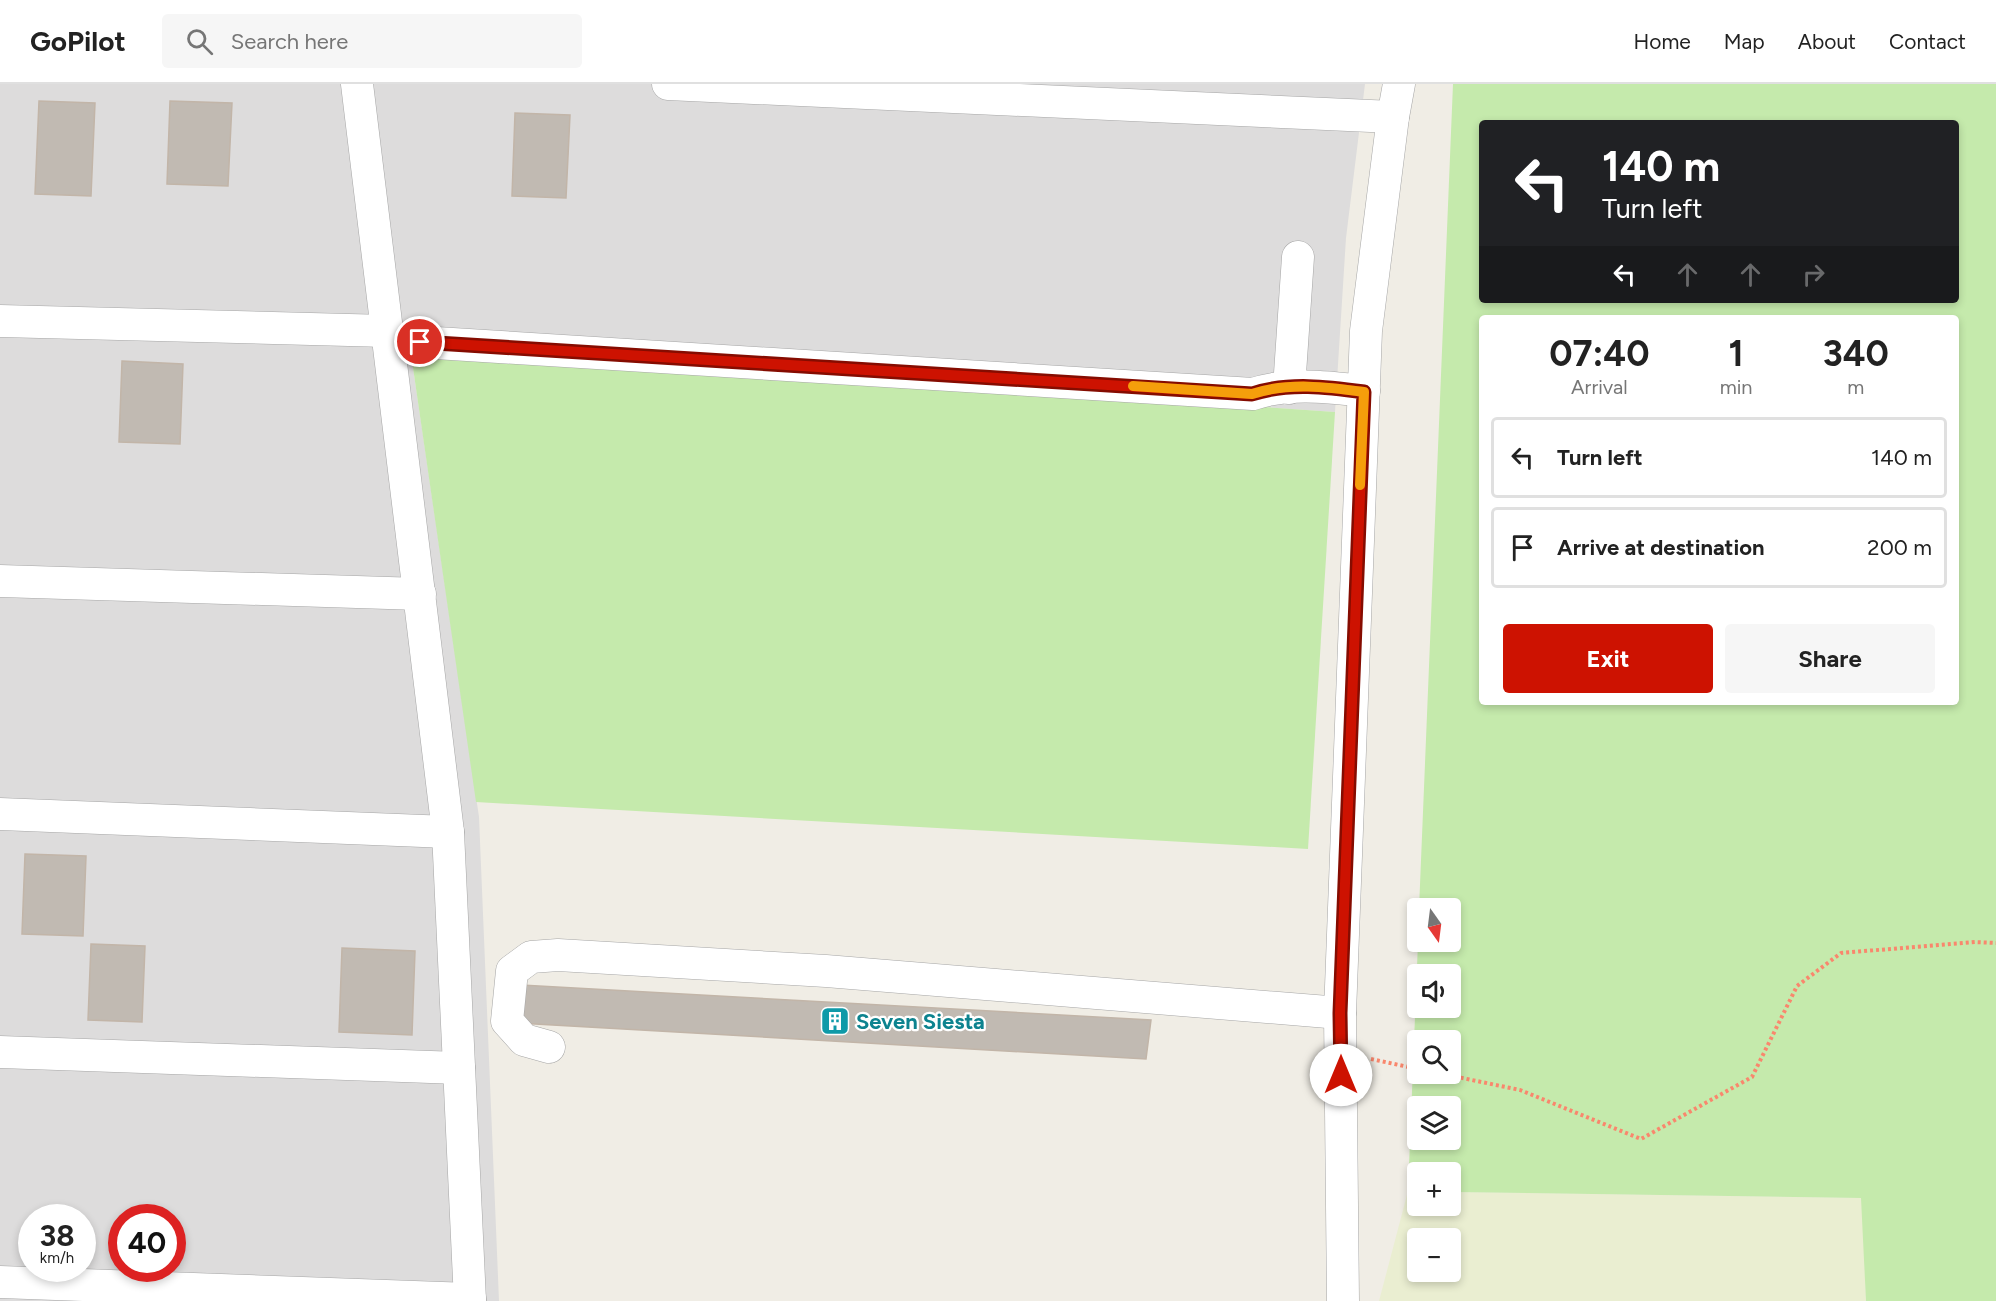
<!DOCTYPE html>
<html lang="en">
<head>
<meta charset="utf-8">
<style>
  :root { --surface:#fff; --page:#f6f6f6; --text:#222; --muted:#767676; --line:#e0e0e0; --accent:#cd1201 }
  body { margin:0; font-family:Figtree,sans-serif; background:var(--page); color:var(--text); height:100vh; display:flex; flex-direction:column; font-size:22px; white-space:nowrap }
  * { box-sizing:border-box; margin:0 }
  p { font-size:20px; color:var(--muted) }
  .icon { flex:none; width:33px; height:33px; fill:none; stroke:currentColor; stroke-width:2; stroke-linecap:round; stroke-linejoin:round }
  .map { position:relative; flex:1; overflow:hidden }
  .details { position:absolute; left:1479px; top:231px; width:480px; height:390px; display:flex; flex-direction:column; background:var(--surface); border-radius:6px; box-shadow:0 3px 9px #0003 }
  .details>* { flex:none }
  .hud { position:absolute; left:1479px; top:36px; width:480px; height:183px; border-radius:6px; box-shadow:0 3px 9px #0003; background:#202124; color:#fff; overflow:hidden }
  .needle { width:39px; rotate:166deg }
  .controls { position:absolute; left:1407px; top:814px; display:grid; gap:12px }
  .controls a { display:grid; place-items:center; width:54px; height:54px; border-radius:6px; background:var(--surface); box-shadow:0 3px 9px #0003; font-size:30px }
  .speed { position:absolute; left:18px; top:1120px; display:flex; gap:12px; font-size:30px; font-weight:700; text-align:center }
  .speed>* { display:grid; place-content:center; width:78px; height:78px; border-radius:50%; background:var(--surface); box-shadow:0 3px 9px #0003; line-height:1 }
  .speed small { font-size:15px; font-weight:400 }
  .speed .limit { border:9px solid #d22; background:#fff; color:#111 }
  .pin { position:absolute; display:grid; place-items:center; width:51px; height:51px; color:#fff; margin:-26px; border:3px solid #fff; border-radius:50%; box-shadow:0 2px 6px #0007 }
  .me { position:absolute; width:66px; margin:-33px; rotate:0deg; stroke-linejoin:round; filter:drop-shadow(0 0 4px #0008) }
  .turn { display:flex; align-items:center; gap:21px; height:126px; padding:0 24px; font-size:27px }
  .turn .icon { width:78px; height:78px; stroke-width:2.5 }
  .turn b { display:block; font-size:42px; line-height:51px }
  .lanes { display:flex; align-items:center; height:57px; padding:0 24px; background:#0003; justify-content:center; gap:30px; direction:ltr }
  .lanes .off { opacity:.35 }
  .eta { display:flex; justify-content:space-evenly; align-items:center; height:102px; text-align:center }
  .eta b { font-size:36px; font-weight:700; line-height:42px }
  .action { display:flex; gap:12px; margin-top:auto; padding:12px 24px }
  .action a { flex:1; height:69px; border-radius:6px; background:var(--accent); color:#fff; font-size:24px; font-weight:700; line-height:69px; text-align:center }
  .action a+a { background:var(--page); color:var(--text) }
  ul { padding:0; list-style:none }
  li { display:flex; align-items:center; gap:18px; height:81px; margin:0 12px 9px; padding:0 12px; border:3px solid var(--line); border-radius:6px }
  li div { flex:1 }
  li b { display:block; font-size:22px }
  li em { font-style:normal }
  header { display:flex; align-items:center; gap:36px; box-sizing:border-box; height:84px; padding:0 30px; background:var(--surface); border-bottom:2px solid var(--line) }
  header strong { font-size:28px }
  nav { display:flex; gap:33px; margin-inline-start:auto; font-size:21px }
  .search { width:420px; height:54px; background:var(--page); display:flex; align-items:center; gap:15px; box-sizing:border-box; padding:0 21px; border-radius:6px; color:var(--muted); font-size:22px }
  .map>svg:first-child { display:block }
</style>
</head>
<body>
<header>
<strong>GoPilot</strong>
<div class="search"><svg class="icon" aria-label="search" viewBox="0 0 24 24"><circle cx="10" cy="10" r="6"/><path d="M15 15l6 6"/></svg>Search here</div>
<nav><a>Home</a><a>Map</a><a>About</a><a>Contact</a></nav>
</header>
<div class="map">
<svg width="1996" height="1217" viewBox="0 0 1996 1217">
  <rect width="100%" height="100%" fill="#f0ede5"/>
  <!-- residential -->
  <path fill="#dddcdc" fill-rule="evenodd" d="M0 0H1365L1346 154 1335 328 410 263 479 733 499 1217H0ZM32 1134H82V1185H32ZM122 1134H172V1185H122Z"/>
  <!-- farmland -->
  <path fill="#eaeed1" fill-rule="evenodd" d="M1408 1107H1417L1418 1122H1450L1451 1108 1862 1114 1866 1217H1379ZM1418 1155H1450V1188H1418Z"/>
  <!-- grass -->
  <g fill="#c5eaac" fill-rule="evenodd">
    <path d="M1453 0H1996V1217H1866L1861 1114 1451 1108 1450 1089H1418L1417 1107H1408L1418 858H1450V825H1419ZM1482 39H1956V216H1482ZM1482 234H1956V618H1482ZM1418 891H1450V924H1418ZM1418 957H1450V990H1418ZM1418 1023H1450V1056H1418Z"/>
    <path d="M410 263 1335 328 1308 765 476 718Z"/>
  </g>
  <!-- building -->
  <g fill="#c1bab2" stroke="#c2b5a8" stroke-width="1.5">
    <path d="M39 17 95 19 91 112 35 110Z"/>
    <path d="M170 17 232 19 228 102 167 100Z"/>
    <path d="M515 29 570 31 566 114 512 112Z"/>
    <path d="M122 277 183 280 180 360 119 358Z"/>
    <path d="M25 770 86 772 83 852 22 850Z"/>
    <path d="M91 860 145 862 142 938 88 936Z"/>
    <path d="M342 864 415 867 412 951 339 948Z"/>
    <path d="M521 901 1151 936 1146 975 518 939Z"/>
  </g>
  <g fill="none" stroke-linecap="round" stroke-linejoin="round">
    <!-- minor casing -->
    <g stroke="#a6a6a6" stroke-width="33">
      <g id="minor">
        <path d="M357 0 448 748 470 1217"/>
        <path d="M668 0 1393 33"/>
        <path d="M0 237 387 247"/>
        <path d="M420 258 1253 310C1288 298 1328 303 1364 307"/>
        <path d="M1289 304 1298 173"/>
        <path d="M0 497 420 510"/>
        <path d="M0 730 448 748"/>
        <path d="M549 963 524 956 507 937 512 887 531 873 558 871 826 887 1340 929"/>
        <path d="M0 968 459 984"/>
        <path d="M0 1198 470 1215"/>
        <path d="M1343 1217 1340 929 1366 247 1393 33 1399 0"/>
      </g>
    </g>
    <!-- path -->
    <g stroke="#f9876d" stroke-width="4" stroke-dasharray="3 3" stroke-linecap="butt">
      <path d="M1371 975 1418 985"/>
      <path d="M1443 990 1520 1006 1641 1055 1752 993 1797 902 1841 869 1975 858 1996 859"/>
    </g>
    <!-- minor -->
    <use href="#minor" stroke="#fff" stroke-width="32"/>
  </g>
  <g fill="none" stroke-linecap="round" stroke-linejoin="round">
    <!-- route casing -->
    <g stroke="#850c01" stroke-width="15">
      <path id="route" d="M420 258 1252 310C1288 298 1328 303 1364 308L1340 929 1341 991"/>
    </g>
    <!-- route -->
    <use href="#route" stroke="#cd1201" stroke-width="10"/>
    <!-- slow -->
    <path stroke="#f59e0b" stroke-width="10" d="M1133 302 1252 310C1288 298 1328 303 1364 308L1360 401"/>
  </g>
  <!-- icons -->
  <defs>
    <g id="building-square" transform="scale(1.5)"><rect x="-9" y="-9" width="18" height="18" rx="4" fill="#0f9aa8" stroke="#fff"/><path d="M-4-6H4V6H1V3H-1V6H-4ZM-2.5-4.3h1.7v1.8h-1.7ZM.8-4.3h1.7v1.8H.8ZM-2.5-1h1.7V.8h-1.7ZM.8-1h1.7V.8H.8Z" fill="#fff"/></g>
  </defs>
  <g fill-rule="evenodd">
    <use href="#building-square" x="835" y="937"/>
  </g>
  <g text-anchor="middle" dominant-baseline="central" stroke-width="4.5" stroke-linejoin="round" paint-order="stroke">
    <!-- culture labels -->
    <g font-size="22" font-weight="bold" fill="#0d838f" stroke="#fff" text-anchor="start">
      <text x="856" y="937">Seven Siesta</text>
    </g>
  </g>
</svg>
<div class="controls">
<a><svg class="needle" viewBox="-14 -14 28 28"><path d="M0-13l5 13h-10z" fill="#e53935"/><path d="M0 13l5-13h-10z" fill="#767676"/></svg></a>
<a><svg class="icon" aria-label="sound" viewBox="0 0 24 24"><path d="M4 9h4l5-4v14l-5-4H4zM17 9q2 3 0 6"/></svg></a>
<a><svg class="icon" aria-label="search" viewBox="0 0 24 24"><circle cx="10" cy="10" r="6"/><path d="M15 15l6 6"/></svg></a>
<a><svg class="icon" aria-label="layers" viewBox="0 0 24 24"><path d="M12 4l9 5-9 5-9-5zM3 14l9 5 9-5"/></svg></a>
<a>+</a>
<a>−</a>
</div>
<div class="speed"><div>38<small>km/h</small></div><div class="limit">40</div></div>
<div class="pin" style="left:420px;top:258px;background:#d93025"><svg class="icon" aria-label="arrive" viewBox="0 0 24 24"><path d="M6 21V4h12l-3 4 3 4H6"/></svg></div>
<svg class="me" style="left:1341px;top:991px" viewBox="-20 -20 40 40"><circle r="19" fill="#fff"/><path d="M0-13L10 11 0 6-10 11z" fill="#cd1201"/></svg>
<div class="hud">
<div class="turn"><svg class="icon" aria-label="left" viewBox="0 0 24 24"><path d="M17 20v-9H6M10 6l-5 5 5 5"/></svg><div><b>140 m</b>Turn left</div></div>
<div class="lanes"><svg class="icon" aria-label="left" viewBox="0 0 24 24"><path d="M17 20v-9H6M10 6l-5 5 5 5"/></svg><svg class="icon off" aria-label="ahead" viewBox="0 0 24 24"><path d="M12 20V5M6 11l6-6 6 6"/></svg><svg class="icon off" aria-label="ahead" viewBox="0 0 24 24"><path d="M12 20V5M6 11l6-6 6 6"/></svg><svg class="icon off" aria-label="right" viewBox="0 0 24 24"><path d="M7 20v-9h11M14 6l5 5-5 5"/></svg></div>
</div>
<section class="details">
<div class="eta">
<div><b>07:40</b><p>Arrival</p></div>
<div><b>1</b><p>min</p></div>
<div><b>340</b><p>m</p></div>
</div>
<ul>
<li><svg class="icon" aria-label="left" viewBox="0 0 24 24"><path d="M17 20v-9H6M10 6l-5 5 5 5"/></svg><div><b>Turn left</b></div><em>140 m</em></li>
<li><svg class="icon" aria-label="arrive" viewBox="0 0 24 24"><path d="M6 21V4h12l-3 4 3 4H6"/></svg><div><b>Arrive at destination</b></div><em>200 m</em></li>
</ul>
<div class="action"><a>Exit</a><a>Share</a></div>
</section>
</div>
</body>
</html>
